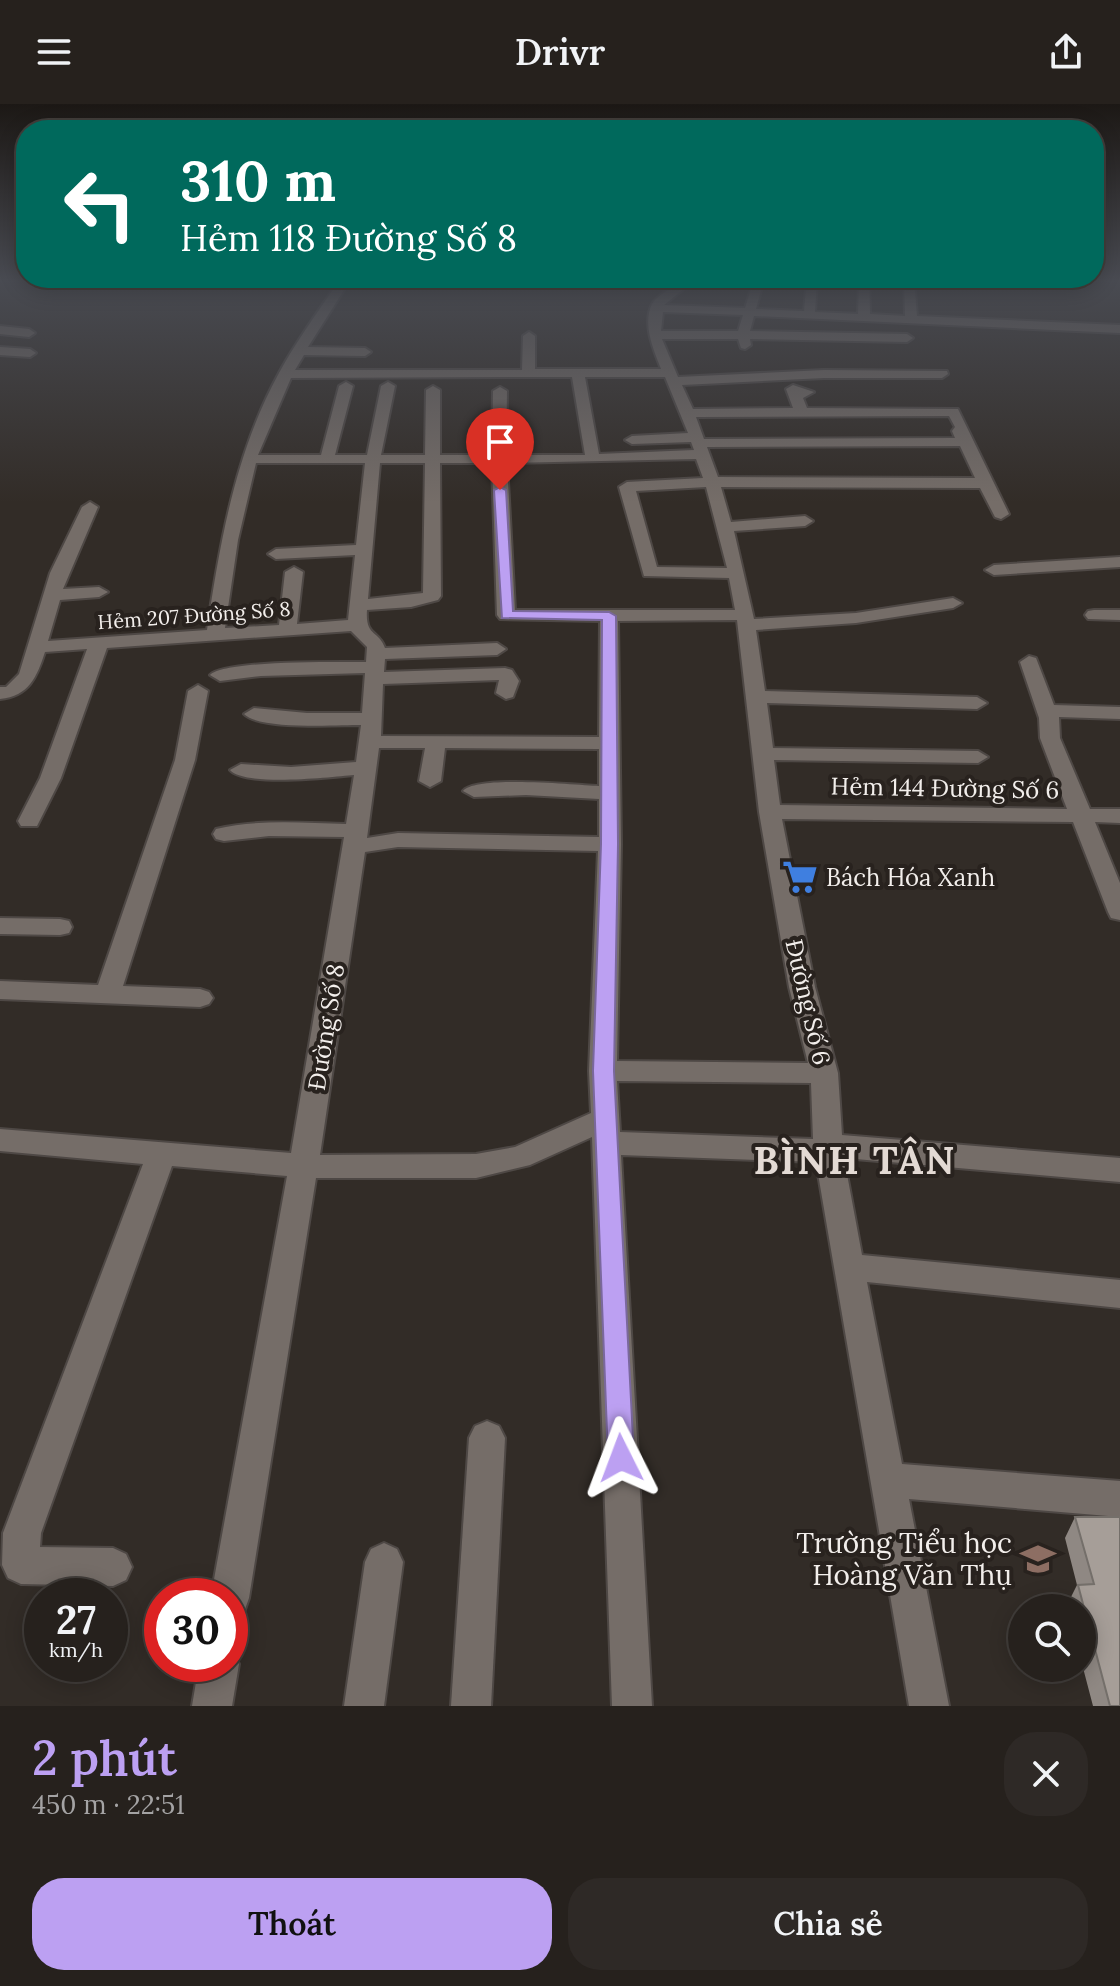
<!DOCTYPE html>
<html lang="vi">
<head>
<meta charset="utf-8">
<style>
  :root { --surface:#26211d; --page:#2e2926; --text:#f1f3f6; --muted:#a4a3a4; --line:#423e3b; --accent:#bca0f2 }
  body { margin:0; font-family:Lora,serif; background:var(--page); color:var(--text); height:100vh; display:flex; flex-direction:column; font-size:30px; white-space:nowrap }
  * { box-sizing:border-box; margin:0 }
  p { font-size:26px; color:var(--muted) }
  .icon { flex:none; width:44px; height:44px; fill:none; stroke:currentColor; stroke-width:2; stroke-linecap:round; stroke-linejoin:round }
  .map { position:relative; height:1602px; overflow:hidden }
  .drawer { display:flex; flex-direction:column; background:var(--surface); flex:1 }
  .drawer>* { flex:none }
  .guide { position:absolute; left:16px; top:16px; width:1088px; height:168px; border-radius:32px; box-shadow:0 4px 20px #0003,0 0 0 2px var(--line); background:#00695c; color:#fff; overflow:hidden }
  .fabs { position:absolute; left:1008px; top:1490px; display:grid; gap:16px }
  .fabs a { display:grid; place-items:center; width:88px; height:88px; border-radius:50%; background:var(--surface); box-shadow:0 4px 20px #0003,0 0 0 2px var(--line); font-size:40px }
  .speed { position:absolute; left:24px; top:1474px; display:flex; gap:16px; font-size:40px; font-weight:700; text-align:center }
  .speed>* { display:grid; place-content:center; width:104px; height:104px; border-radius:50%; background:var(--surface); box-shadow:0 4px 20px #0003,0 0 0 2px var(--line); line-height:1 }
  .speed small { font-size:20px; font-weight:400 }
  .speed .limit { border:12px solid #d22; background:#fff; color:#111 }
  .pin { position:absolute; display:grid; place-items:center; width:68px; height:68px; color:#fff; margin:-82px -34px; border-radius:50% 50% 50% 0; rotate:-45deg; box-shadow:0 0 8px #0007 }
  .pin .icon { rotate:45deg }
  .me { position:absolute; width:88px; margin:-44px; rotate:357deg; stroke-linejoin:round; filter:drop-shadow(0 0 6px #0008) }
  .turn { display:flex; align-items:center; gap:28px; height:168px; padding:0 32px; font-size:36px }
  .turn .icon { width:104px; height:104px; stroke-width:2.5 }
  .turn b { display:block; font-size:56px; line-height:68px }
  .round { display:grid; place-items:center; flex:none; width:84px; height:84px; border-radius:32px; background:var(--page) }
  .headline { display:flex; align-items:center; justify-content:space-between; height:136px; padding:0 32px }
  h1 { font-size:48px; font-weight:600; line-height:60px; color:var(--accent) }
  .primary-button { display:flex; gap:16px; margin-top:auto; padding:16px 32px }
  .primary-button a { flex:1; height:92px; border-radius:32px; background:var(--accent); color:#111; font-size:32px; font-weight:600; line-height:92px; text-align:center }
  .primary-button a+a { background:var(--page); color:var(--text) }
  header { display:flex; justify-content:space-between; align-items:center; height:104px; padding:0 32px; background:var(--surface); font-size:36px; font-weight:600 }
  .map>svg:first-child { display:block }
</style>
</head>
<body>
<header><svg class="icon" aria-label="menu" viewBox="0 0 24 24"><path d="M4 6h16M4 12h16M4 18h16"/></svg>Drivr<svg class="icon" aria-label="share" viewBox="0 0 24 24"><path d="M12 15V3M7 8l5-5 5 5M5 13v7h14v-7"/></svg></header>
<div class="map">
<svg width="1120" height="1602" viewBox="0 0 1120 1602">
  <rect width="100%" height="100%" fill="#322c27"/>
  <g fill="none" stroke-linecap="round" stroke-linejoin="round">
    <!-- minor casing -->
    <g stroke="#4e4845" stroke-width="4">
      <g id="minor">
        <path d="M676 175H686L690 180 664 201 745 204 754 175H764L756 205 804 207 807 175H817L815 208 858 210 859 175H869L870 210 905 212 904 175H914L917 212 1120 221V229L754 212 750 227 907 230 913 234 907 238 750 235 751 241 745 245 741 244 738 235H662L678 273 824 266 947 267 948 270 942 274H824L682 281 693 305 793 304 786 285 793 281 814 288 803 294 807 304 958 305 1009 410 1001 415 995 413 980 384 721 383 731 418 805 412 813 417 805 422 734 427 754 515 856 509 953 494 962 499 953 504 856 519 756 526 765 587 977 593 987 599 977 605 767 599 773 644 978 647 988 653 978 659 774 656 780 701 1067 705 1040 634 1039 614 1020 558 1029 552 1036 554 1054 601 1120 603V615L1059 613 1060 634 1090 705H1120V719L1095 718 1120 779V816L1111 814 1108 808 1073 718 782 715 815 883 838 969 842 1031 1120 1054V1078L844 1054 862 1151 1120 1176V1204L867 1178 902 1360 1120 1377V1413L909 1395 949 1602H909L816 1058 621 1051 652 1602H612L592 1033 530 1061 476 1074H316L249 1494 244 1508 230 1513V1492H211L287 1072 172 1062 41 1429 40 1443 113 1444 126 1450 132 1463 126 1476 113 1482 21 1480 8 1474 2 1461 3 1429 143 1060 0 1047V1025L291 1049 344 733 269 732 224 737 216 735 213 730 216 725C258 715 303 719 346 720L354 671C331 673 245 683 230 666L241 660 291 663 356 658 361 621C337 621 259 626 244 610L254 604 307 609H362L365 569 261 572 220 577 210 571C224 556 339 558 366 558L367 543 351 527 107 544 61 674 37 722H21L18 717 40 674 87 545 45 548C37 573 29 592 0 595V583H6L19 570 50 469 82 403 90 398 98 403 63 485 99 483 108 488 99 493 60 496 48 537 207 526C220 437 236 347 279 269 294 241 315 212 334 184L344 186 308 243 365 244 371 248 365 252 304 251 295 266H522L523 232 529 228 535 232V265H661C654 246 642 221 652 200 656 192 671 185 678 179ZM663 208 743 211 738 227H661ZM523 273H572L585 351H506L507 287 500 283 493 287 492 351H440V286L433 282 426 286 425 351H381L395 282 388 278 381 282 367 351H335L353 282 346 278 339 282 321 351H258L291 274ZM585 273H665L688 329 632 332 625 336 632 340 691 338 694 346 599 350ZM949 312 955 323 952 327 955 334 704 335 696 313ZM960 342 975 374 718 373 707 343ZM696 355 703 374 627 378 619 383 644 472 729 474 735 506H515L507 359ZM256 359H365L356 441 276 445 268 450 276 455 355 451 348 516 297 520 303 468 294 463 285 468 279 521 225 524 238 436ZM380 359H425L423 489 368 495ZM440 359H492L497 511 500 515 600 517 599 633 381 632 383 580 499 576 496 589 506 595 513 593 519 577 512 566 505 564 384 568 385 555 497 551 506 545 497 539 385 544C379 526 365 533 367 506L411 503 438 496 441 492ZM706 383 727 464 657 463 636 387ZM737 516 759 708 789 883 808 959 617 957 621 740 618 517ZM379 644H425L419 677 430 683 441 677 445 644 599 645V682C575 681 476 671 463 687L474 693 526 691 599 695V733L398 729 367 734ZM398 743 598 747 589 967 591 1009 515 1043 476 1050 320 1051 365 748ZM617 977 811 979 813 1035 620 1028Z"/>
        <path d="M0 222 29 225 35 229 29 233 0 230Z"/>
        <path d="M0 243 30 245 36 249 30 253 0 251Z"/>
        <path d="M1120 453V463L994 471 985 466 994 461Z"/>
        <path d="M1094 506H1120V516L1088 515 1085 511 1088 507Z"/>
        <path d="M198 581 208 587 195 656 123 882 200 885 209 888 213 894 209 900 200 903 0 895V877L98 881 175 656 188 587Z"/>
        <path d="M0 814 60 815 69 817 72 823 69 829 60 831 0 830Z"/>
        <path d="M487 1317 499 1322 505 1334 491 1602H451L469 1334 475 1322Z"/>
        <path d="M384 1439 397 1445 403 1458 384 1602H344L365 1458 371 1445Z"/>
        <path d="M230 1545 239 1560 232 1602H192L199 1560H230Z"/>
      </g>
    </g>
    <!-- minor -->
    <use href="#minor" fill="#756d68" fill-rule="evenodd"/>
  </g>
  <!-- wall -->
  <path fill="#8f8883" d="M1075 1413H1120V1602H1093L1082 1560V1504H1068L1067 1501 1077 1481 1065 1434Z"/>
  <!-- building -->
  <path fill="#a69e98" stroke="#746f6a" stroke-width="2" d="M1075 1413H1120V1602H1110L1078 1481 1094 1480Z"/>
  <!-- sky -->
  <linearGradient id="sky" x2="0" y2="1"><stop stop-color="#1c1815"/><stop offset="0.44" stop-color="#494b52"/><stop offset="1" stop-color="#494b52" stop-opacity="0"/></linearGradient>
  <rect width="1120" height="399" fill="url(#sky)"/>
  <!-- route -->
  <path fill="#bca0f2" stroke="#7a689d" stroke-width="2" d="M500 383 506 386 513 507 609 508 616 512 618 740 614 967 634 1354 631 1363 621 1367 611 1363 608 1354 593 967 601 740 602 516 502 514 494 386Z"/>
  <!-- icons -->
  <defs>
    <g id="supermarket-bare" transform="scale(2.76)"><path d="M-6-5.5h2.5l.6 2H6L4.5 2H-2.5L-4.4-4H-6ZM-1.5 3.2a1.3 1.3 0 1 0 .1 0ZM3 3.2a1.3 1.3 0 1 0 .1 0Z" fill="#3f7fe0" stroke="#28221e" stroke-width="2.5" paint-order="stroke"/></g>
    <g id="school-bare" transform="scale(2.76)"><path d="M0-5L7-2L0 1L-7-2ZM-4 1L0 2.5L4 1V4Q0 6-4 4Z" fill="#8d6e63" stroke="#28221e" stroke-width="2.5" paint-order="stroke"/></g>
  </defs>
  <g fill-rule="evenodd">
    <use href="#supermarket-bare" x="800" y="773"/>
    <use href="#school-bare" x="1038" y="1455"/>
  </g>
  <g text-anchor="middle" dominant-baseline="central" stroke-width="8" stroke-linejoin="round" paint-order="stroke">
    <!-- far-street labels -->
    <g font-size="20" fill="#f2eeeb" stroke="#28221e">
      <text transform="translate(194 511) rotate(-4)">Hẻm 207 Đường Số 8</text>
    </g>
    <!-- street labels -->
    <g font-size="24" fill="#f2eeeb" stroke="#28221e">
      <text transform="translate(945 684) rotate(1)">Hẻm 144 Đường Số 6</text>
      <text transform="translate(808 898) rotate(77)">Đường Số 6</text>
      <text transform="translate(326 923) rotate(-81)">Đường Số 8</text>
    </g>
    <!-- poi labels -->
    <g font-size="24" fill="#f2eeeb" stroke="#28221e" text-anchor="start">
      <text x="826" y="773">Bách Hóa Xanh</text>
    </g>
    <!-- near-poi labels -->
    <g font-size="28" fill="#f2eeeb" stroke="#28221e" text-anchor="end">
      <text x="1012" y="1439">Trường Tiểu học<tspan x="1012" dy="32">Hoàng Văn Thụ</tspan></text>
    </g>
    <!-- near-district labels -->
    <g font-size="38" font-weight="bold" letter-spacing="2" fill="#e3dad4" stroke="#28221e">
      <text x="855" y="1056">BÌNH TÂN</text>
    </g>
  </g>
</svg>
<div class="fabs">
<a><svg class="icon" aria-label="search" viewBox="0 0 24 24"><circle cx="10" cy="10" r="6"/><path d="M15 15l6 6"/></svg></a>
</div>
<div class="speed"><div>27<small>km/h</small></div><div class="limit">30</div></div>
<div class="pin" style="left:500px;top:386px;background:#d93025"><svg class="icon" aria-label="arrive" viewBox="0 0 24 24"><path d="M6 21V4h12l-3 4 3 4H6"/></svg></div>
<svg class="me" style="left:621px;top:1354px" viewBox="-20 -20 40 40"><path d="M0-17L14 15 0 8-14 15z" fill="#bca0f2" stroke="#fff" stroke-width="4"/></svg>
<div class="guide">
<div class="turn"><svg class="icon" aria-label="left" viewBox="0 0 24 24"><path d="M17 20v-9H6M10 6l-5 5 5 5"/></svg><div><b>310 m</b>Hẻm 118 Đường Số 8</div></div>
</div>
</div>
<section class="drawer">
<div class="headline"><div><h1>2 phút</h1><p>450 m · 22:51</p></div><a class="round"><svg class="icon" aria-label="close" viewBox="0 0 24 24"><path d="M6 6l12 12M18 6L6 18"/></svg></a></div>
<div class="primary-button"><a>Thoát</a><a>Chia sẻ</a></div>
</section>
</body>
</html>
